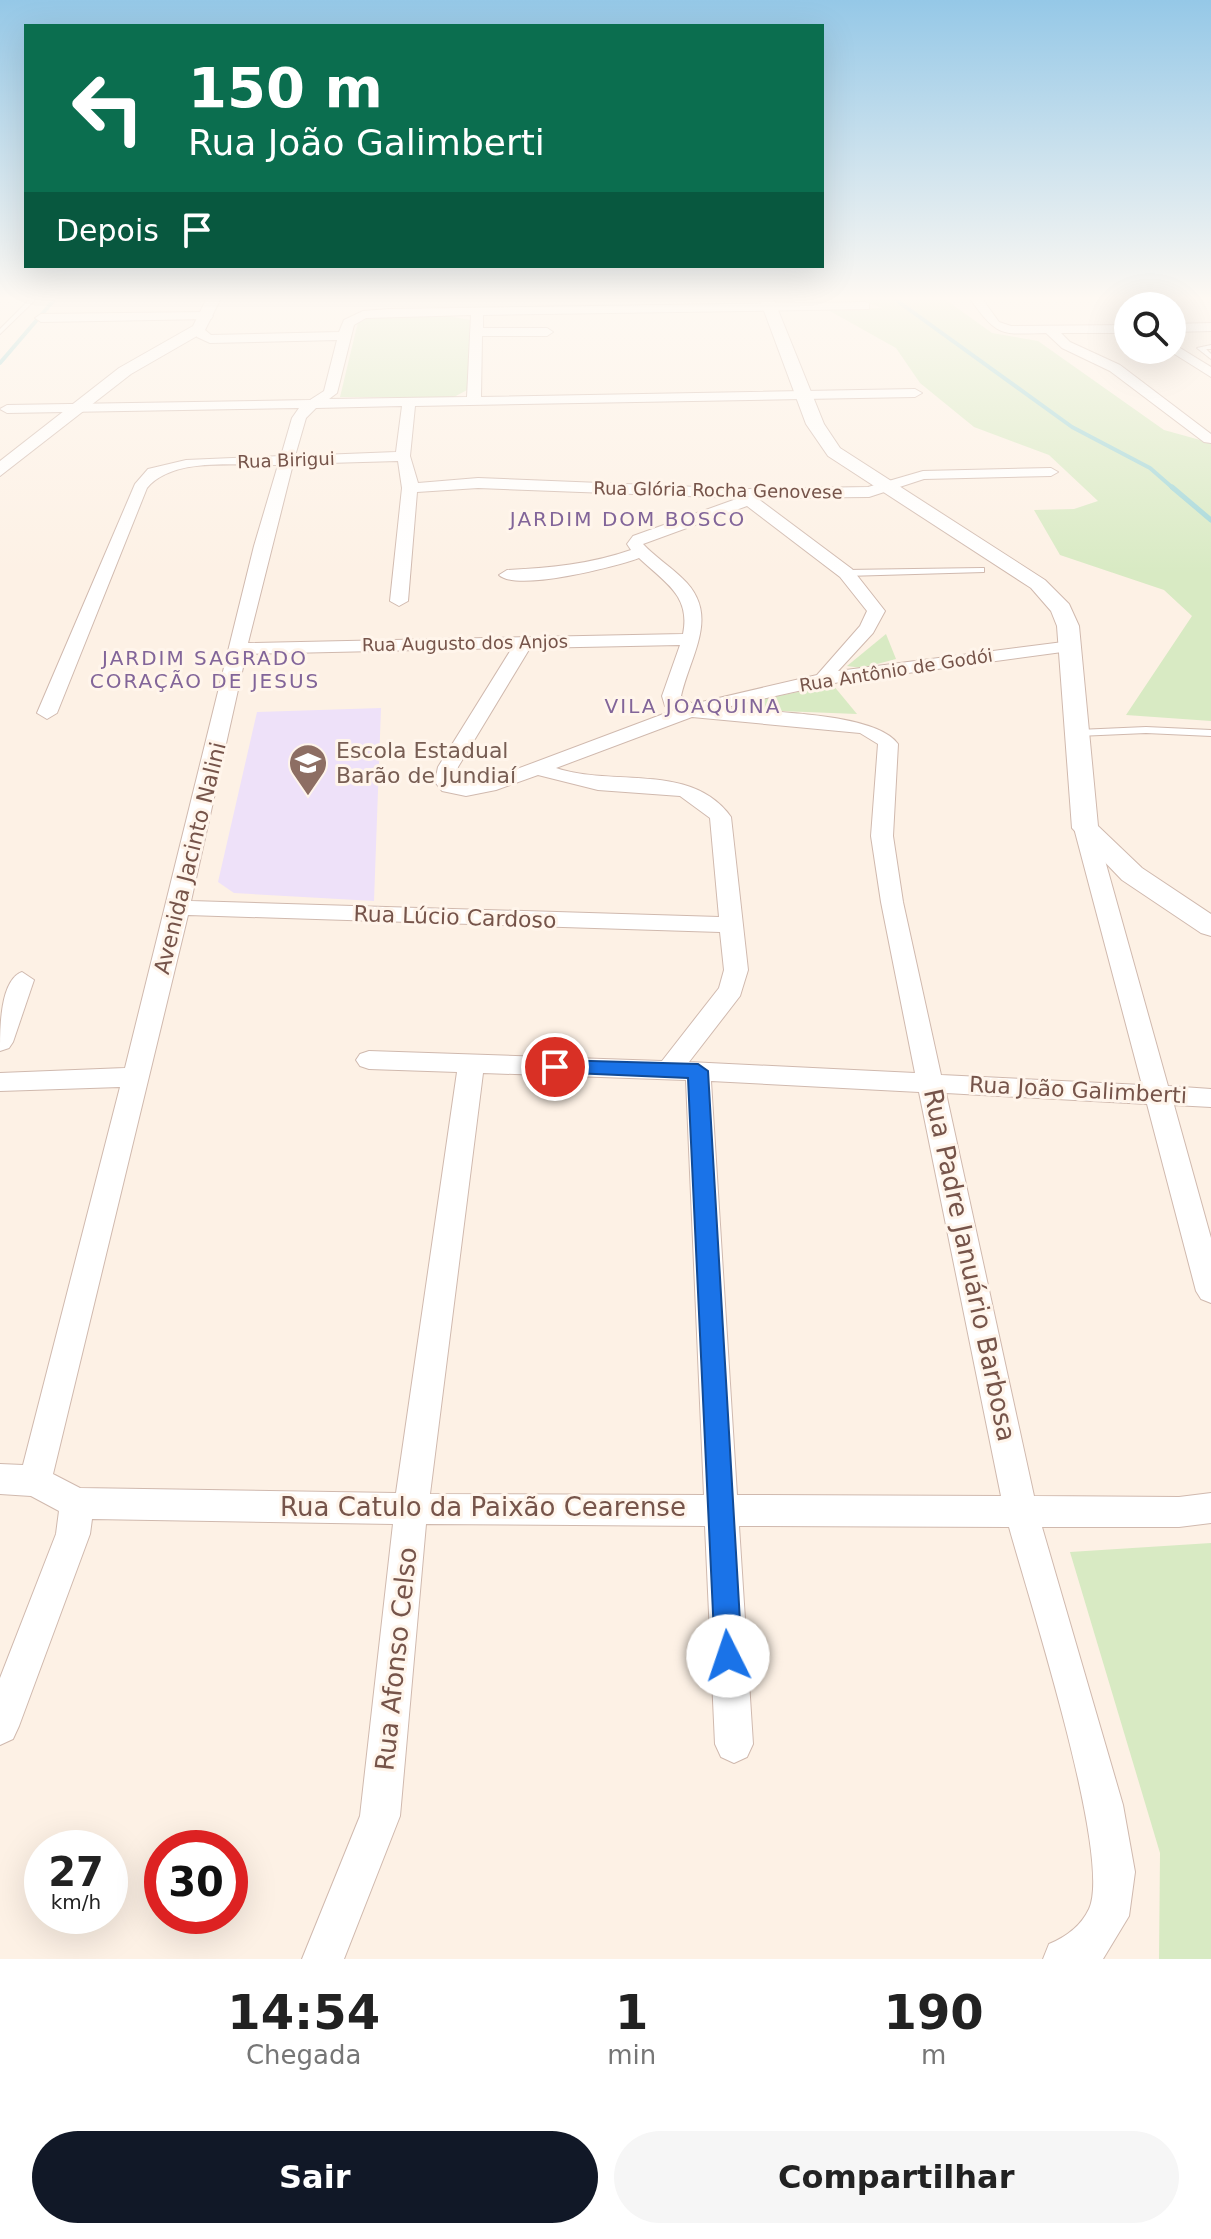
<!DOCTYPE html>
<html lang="pt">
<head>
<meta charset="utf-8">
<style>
  :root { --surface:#fff; --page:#f6f6f6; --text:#222; --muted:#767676; --accent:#111827 }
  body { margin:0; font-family:"DejaVu Sans",sans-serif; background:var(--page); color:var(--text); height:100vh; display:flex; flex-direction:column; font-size:30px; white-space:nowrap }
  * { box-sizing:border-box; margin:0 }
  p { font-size:26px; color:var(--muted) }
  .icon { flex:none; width:44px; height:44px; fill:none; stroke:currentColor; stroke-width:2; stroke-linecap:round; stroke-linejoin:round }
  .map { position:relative; height:1959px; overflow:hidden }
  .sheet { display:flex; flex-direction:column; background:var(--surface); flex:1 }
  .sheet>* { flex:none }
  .guide { position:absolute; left:24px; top:24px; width:800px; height:244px; border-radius:0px; box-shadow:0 8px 32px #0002; background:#0b6e4f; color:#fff; overflow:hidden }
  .buttons { position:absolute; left:1114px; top:292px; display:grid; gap:16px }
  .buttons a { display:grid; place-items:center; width:72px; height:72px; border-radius:50%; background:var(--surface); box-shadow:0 8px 32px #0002; font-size:40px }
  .speed { position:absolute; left:24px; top:1830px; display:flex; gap:16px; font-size:40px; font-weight:700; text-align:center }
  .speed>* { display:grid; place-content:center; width:104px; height:104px; border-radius:50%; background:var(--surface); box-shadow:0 8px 32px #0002; line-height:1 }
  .speed small { font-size:20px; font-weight:400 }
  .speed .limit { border:12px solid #d22; background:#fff; color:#111 }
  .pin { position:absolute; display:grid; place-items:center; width:68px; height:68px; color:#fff; margin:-34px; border:4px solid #fff; border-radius:50%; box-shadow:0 2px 8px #0007 }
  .me { position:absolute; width:88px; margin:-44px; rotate:356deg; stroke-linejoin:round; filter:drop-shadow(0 0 6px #0008) }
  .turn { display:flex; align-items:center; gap:28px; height:168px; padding:0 32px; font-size:36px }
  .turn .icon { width:104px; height:104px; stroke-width:2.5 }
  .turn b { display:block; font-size:56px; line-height:68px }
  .then { display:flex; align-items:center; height:76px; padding:0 32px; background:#0003; gap:16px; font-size:30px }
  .eta { display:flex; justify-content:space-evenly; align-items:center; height:136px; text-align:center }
  .eta b { font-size:48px; font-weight:700; line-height:56px }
  .button { display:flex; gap:16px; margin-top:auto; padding:16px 32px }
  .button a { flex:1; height:92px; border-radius:48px; background:var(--accent); color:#fff; font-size:32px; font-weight:700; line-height:92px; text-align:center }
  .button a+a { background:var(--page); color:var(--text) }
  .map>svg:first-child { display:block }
</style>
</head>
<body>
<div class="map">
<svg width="1211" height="1959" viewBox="0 0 1211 1959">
  <rect width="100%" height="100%" fill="#fdf1e5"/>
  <!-- education -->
  <path fill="#eee1f9" d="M381 708 374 901 234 893 218 882 257 712Z"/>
  <!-- green -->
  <g fill="#d8eac3">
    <path d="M859 300H946L992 333 1038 341 1164 430 1211 443V721L1126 715 1192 616 1164 590 1060 555 1034 510 1074 509 1098 501 1049 455 974 427 920 383 896 348 828 310 882 308Z"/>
    <path d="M449 316 470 320 467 390 454 397H340L358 322 365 318Z"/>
    <path d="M886 634 896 659 862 668 847 666Z"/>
    <path d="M833 685 857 714 757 710 758 700Z"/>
    <path d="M1211 1543V1959H1159L1160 1853 1070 1552Z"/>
  </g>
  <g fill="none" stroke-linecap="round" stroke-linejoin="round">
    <!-- stream-far1 -->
    <g stroke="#9fd6d8" stroke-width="4">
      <path d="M896 300 1072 427 1150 468 1174 489"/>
      <path d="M0 363 54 300"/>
    </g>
    <!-- stream -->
    <path stroke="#9fd6d8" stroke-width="5" d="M1172 487 1211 520"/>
    <!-- service casing -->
    <g stroke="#d0b9ae" stroke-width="2">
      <g id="service">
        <path d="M29 300H35L0 334V329Z"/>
        <path d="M1211 345V349H1206L1211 354V359L1197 348Z"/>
        <path d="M981 568H984V572L846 576 842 573 846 570Z"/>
        <path d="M1146 727 1211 730V736L1146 733 1078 736 1073 733 1078 730Z"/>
      </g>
    </g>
    <!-- minor casing -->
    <g stroke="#d0b9ae" stroke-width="2">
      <g id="minor">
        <path d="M971 300H983L999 322 1011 326 1128 325V333H1061L1070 342 1120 365 1211 434V443L1204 442 1110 371 1062 348 1046 333C1002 334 998 338 971 300Z"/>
        <path d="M865 302 869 303V309L483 315V328H547L553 332 547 336H482L481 397 915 389 922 393 915 397 415 406 410 456 418 483 478 478 748 489 868 487 923 471 1051 468 1058 472 1051 476 924 479 869 497 757 498 852 569 885 611 873 633 838 671 1071 641 1080 646 1077 650 834 683 722 708C763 712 876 712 898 744L893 836 903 902 941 1075 1142 1085 1074 828 1085 822 1096 828 1168 1086 1211 1089V1107L1174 1105 1211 1238V1303L1201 1299 1196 1291 1147 1104 946 1093 1034 1496 1179 1497 1211 1493V1523L1179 1527H1042L1123 1805 1135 1872 1129 1916 1103 1959H1043L1049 1944C1066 1937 1081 1926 1089 1909 1113 1858 1027 1593 1009 1527L739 1526 753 1744 747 1757 734 1763 721 1757 715 1744 705 1526 426 1524 400 1816 344 1959H302L360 1816 393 1524 92 1519 90 1534 19 1726 13 1739 0 1745V1678L56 1534 59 1511 31 1496 0 1494V1464L23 1465 120 1087 0 1091V1073L125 1068 254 546 278 465C239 466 174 456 147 488L57 713 47 719 37 713 135 484 148 469 186 460 281 456 292 418 299 408 7 413 0 409 7 405 310 400 324 391 337 340 210 343 197 337 193 329 199 325 211 335 339 332 344 320 363 311 389 309ZM471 315 467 397 329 399 337 393 354 325 366 318ZM402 406 396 452 295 456 306 418 316 408ZM398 461 402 488 390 601 399 606 408 601 417 492 478 488 739 498 633 536 627 544 631 550C591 564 549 568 507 570L499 575C517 592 615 567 639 558 664 582 691 595 683 634L248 643 293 464ZM747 506 840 577 867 611 860 626 817 675 693 704 681 696C691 653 721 614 682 578 670 566 655 557 643 544ZM680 645 662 696 665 706 674 710 485 781H455L458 767 530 648ZM512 648 438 767 435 782 442 791 466 796 496 790 538 775 598 790 680 796 710 818 719 917 191 901 246 654ZM692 717 860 733 878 744 871 836 881 902 915 1073 689 1062 740 996 748 970 731 817C692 762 613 787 556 768ZM188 915 720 932 724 970 719 988 662 1061 369 1051 360 1054 356 1060 360 1066 369 1069 457 1072 396 1493 80 1488 53 1474ZM483 1073 686 1080 704 1495 430 1494ZM711 1081 919 1092 1001 1496 737 1495Z"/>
        <path d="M207 312 213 316 211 319 41 322 35 318 41 314Z"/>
        <path d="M1211 323V331L1172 332V324Z"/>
        <path d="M1172 343 1211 367V377L1168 350H1172Z"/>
        <path d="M22 972 34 980 13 1042 9 1048 0 1051C0 1028 0 980 22 972Z"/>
      </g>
    </g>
    <!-- tertiary casing -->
    <g stroke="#d0b9ae" stroke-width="2">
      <g id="tertiary">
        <path d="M206 300H220L204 332 131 374 0 476V461L119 368 193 326Z"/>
        <path d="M760 300H774L824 424 840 448 1045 580 1069 604 1079 626 1098 826 1142 868 1211 914V936L1201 933 1122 880 1072 828 1057 626 1051 611 1031 588 828 456 806 424Z"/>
      </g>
    </g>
    <!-- service -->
    <use href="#service" fill="#fff" fill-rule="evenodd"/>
    <!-- minor -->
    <use href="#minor" fill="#fff" fill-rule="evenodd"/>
    <!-- tertiary -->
    <use href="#tertiary" fill="#fff" fill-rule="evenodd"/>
  </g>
  <!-- sky -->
  <linearGradient id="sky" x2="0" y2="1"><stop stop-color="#95c8e7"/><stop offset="0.52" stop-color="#fef9f3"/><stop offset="1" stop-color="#fef9f3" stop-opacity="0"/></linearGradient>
  <rect width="1211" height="574" fill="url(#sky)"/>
  <!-- route -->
  <path fill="#1a73e8" stroke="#114b97" stroke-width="2" d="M555 1060 698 1064 708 1071 742 1656 738 1666 728 1670 719 1666 715 1656 688 1078 549 1072 546 1067 549 1062Z"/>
  <!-- icons -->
  <defs>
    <g id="school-pin" transform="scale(2)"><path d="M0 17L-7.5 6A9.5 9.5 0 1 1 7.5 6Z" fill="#8d6e63" stroke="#fff5eb"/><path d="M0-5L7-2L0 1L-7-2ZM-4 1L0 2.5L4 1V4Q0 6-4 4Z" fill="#fff"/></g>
  </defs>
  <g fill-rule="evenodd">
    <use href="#school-pin" x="308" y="763"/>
  </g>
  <g text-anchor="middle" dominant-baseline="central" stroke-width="6" stroke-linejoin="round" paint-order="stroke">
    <!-- far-street labels -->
    <g font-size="18" fill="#76544a" stroke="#fff5eb">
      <text transform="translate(286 460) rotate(-2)">Rua Birigui</text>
      <text transform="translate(718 490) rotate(1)">Rua Glória Rocha Genovese</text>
      <text transform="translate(465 643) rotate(-1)">Rua Augusto dos Anjos</text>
      <text transform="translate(896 670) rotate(-9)">Rua Antônio de Godói</text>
    </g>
    <!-- far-neighbourhood labels -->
    <g font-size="20" letter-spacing="2" fill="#826599" stroke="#fff5eb">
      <text x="628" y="519">JARDIM DOM BOSCO</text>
      <text x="205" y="658">JARDIM SAGRADO<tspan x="205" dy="23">CORAÇÃO DE JESUS</tspan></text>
      <text x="693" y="706">VILA JOAQUINA</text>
    </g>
    <!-- education labels -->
    <g font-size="22" fill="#785e54" stroke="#fff5eb" text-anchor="start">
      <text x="336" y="750">Escola Estadual<tspan x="336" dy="25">Barão de Jundiaí</tspan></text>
    </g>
    <!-- street labels -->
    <g font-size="22" fill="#76544a" stroke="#fff5eb">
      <text transform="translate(190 858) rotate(-76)">Avenida Jacinto Nalini</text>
      <text transform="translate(455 917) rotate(2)">Rua Lúcio Cardoso</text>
      <text transform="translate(1078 1090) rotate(3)">Rua João Galimberti</text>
    </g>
    <!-- near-street labels -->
    <g font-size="26" fill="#76544a" stroke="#fff5eb">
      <text transform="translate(970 1265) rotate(78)">Rua Padre Januário Barbosa</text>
      <text x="483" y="1507">Rua Catulo da Paixão Cearense</text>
      <text transform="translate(396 1659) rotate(-84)">Rua Afonso Celso</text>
    </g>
  </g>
</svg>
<div class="buttons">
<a><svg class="icon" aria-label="search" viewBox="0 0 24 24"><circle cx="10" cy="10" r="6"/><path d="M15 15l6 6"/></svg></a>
</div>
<div class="speed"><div>27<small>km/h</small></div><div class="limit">30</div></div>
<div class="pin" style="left:555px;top:1067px;background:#d93025"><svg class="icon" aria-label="arrive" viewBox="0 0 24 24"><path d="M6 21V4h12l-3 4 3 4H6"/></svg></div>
<svg class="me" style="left:728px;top:1656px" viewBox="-20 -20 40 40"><circle r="19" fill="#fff"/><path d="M0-13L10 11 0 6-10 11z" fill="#1a73e8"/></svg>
<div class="guide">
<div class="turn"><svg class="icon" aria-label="left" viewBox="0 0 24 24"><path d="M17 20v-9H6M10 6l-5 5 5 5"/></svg><div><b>150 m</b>Rua João Galimberti</div></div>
<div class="then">Depois<svg class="icon" aria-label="arrive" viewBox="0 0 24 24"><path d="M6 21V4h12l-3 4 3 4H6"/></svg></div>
</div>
</div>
<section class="sheet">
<div class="eta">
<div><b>14:54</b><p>Chegada</p></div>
<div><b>1</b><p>min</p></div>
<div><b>190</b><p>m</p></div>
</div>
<div class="button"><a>Sair</a><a>Compartilhar</a></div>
</section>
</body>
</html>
